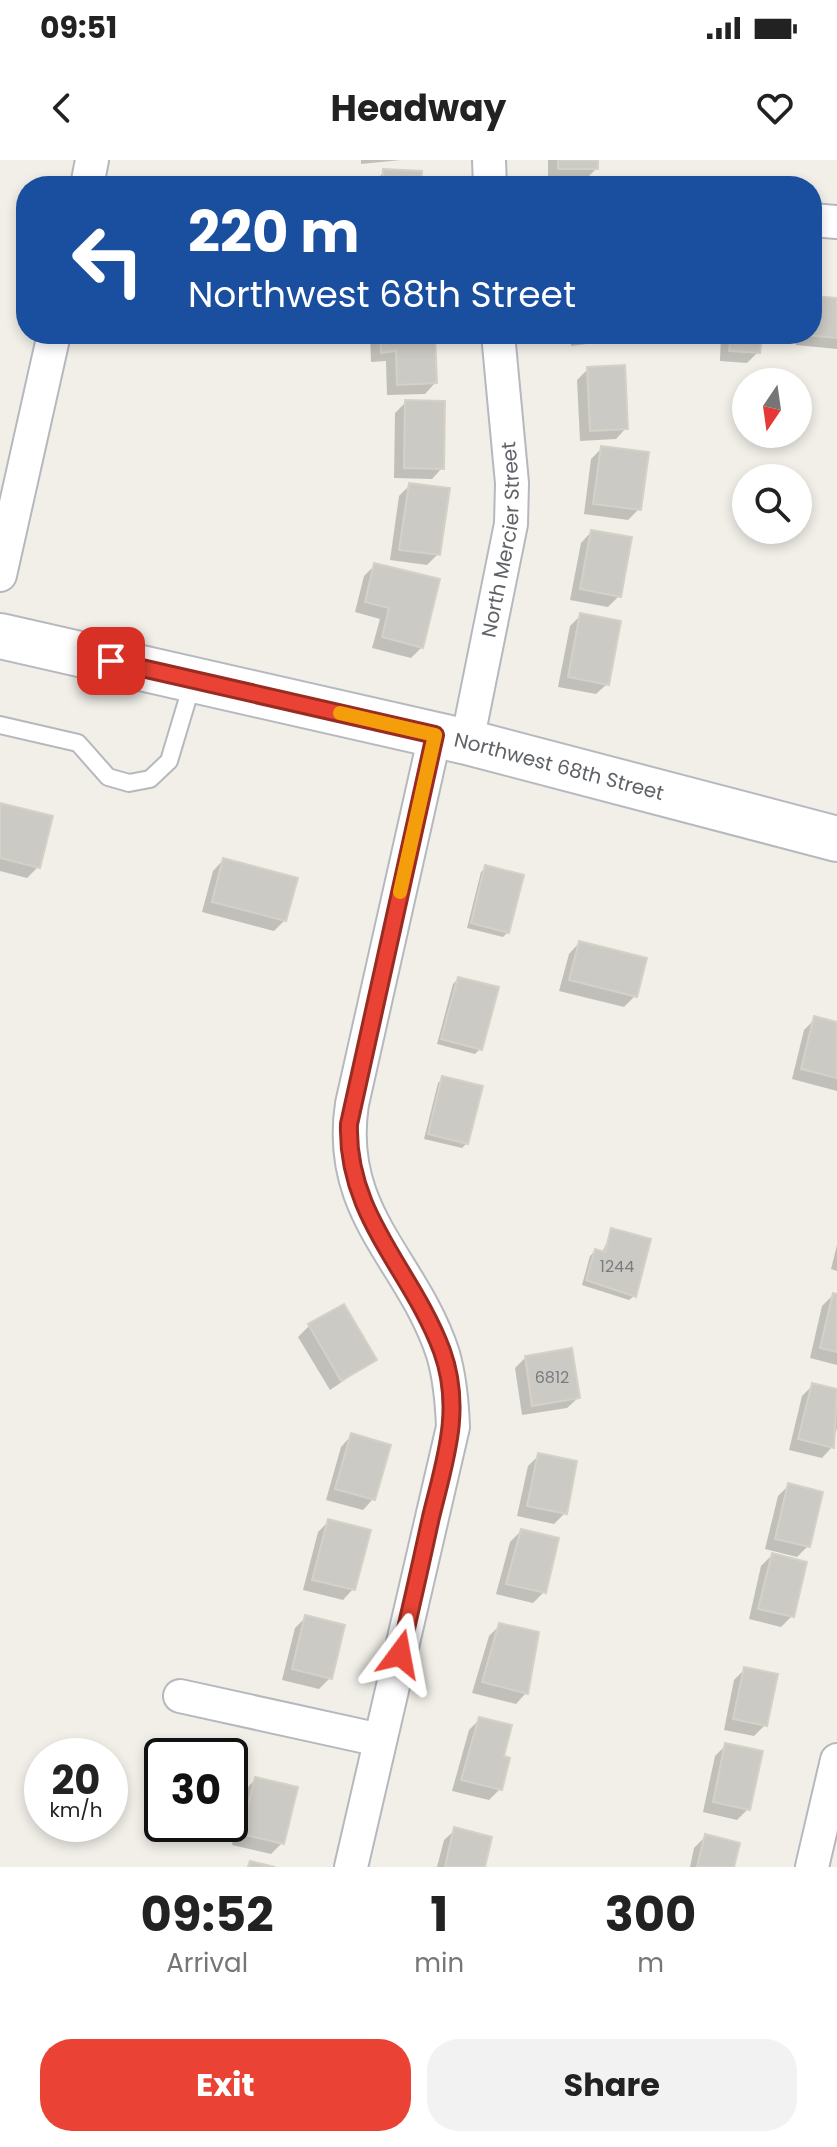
<!DOCTYPE html>
<html lang="en">
<head>
<meta charset="utf-8">
<style>
  :root { --surface:#fff; --page:#f2f2f2; --text:#222; --muted:#767676; --accent:#ea4335 }
  body { margin:0; font-family:Poppins,sans-serif; background:var(--page); color:var(--text); height:100vh; display:flex; flex-direction:column; font-size:30px; white-space:nowrap }
  * { box-sizing:border-box; margin:0 }
  p { font-size:26px; color:var(--muted) }
  .icon { flex:none; width:44px; height:44px; fill:none; stroke:currentColor; stroke-width:2; stroke-linecap:round; stroke-linejoin:round }
  .map { position:relative; height:1707px; overflow:hidden }
  .details { display:flex; flex-direction:column; background:var(--surface); flex:1 }
  .details>* { flex:none }
  .top-card { position:absolute; left:16px; top:16px; width:806px; height:168px; border-radius:32px; box-shadow:0 4px 12px #0003; background:#1a4fa0; color:#fff; overflow:hidden }
  .needle { width:52px; rotate:193deg }
  .fabs { position:absolute; left:732px; top:208px; display:grid; gap:16px }
  .fabs a { display:grid; place-items:center; width:80px; height:80px; border-radius:50%; background:var(--surface); box-shadow:0 4px 12px #0003; font-size:40px }
  .speed { position:absolute; left:24px; top:1578px; display:flex; gap:16px; font-size:40px; font-weight:700; text-align:center }
  .speed>* { display:grid; place-content:center; width:104px; height:104px; border-radius:50%; background:var(--surface); box-shadow:0 4px 12px #0003; line-height:1 }
  .speed small { font-size:20px; font-weight:400 }
  .speed .limit { border:4px solid #111; border-radius:12px; background:#fff; color:#111 }
  .pin { position:absolute; display:grid; place-items:center; width:68px; height:68px; color:#fff; margin:-34px; border-radius:16px; box-shadow:0 4px 12px #0006 }
  .me { position:absolute; width:88px; margin:-44px; rotate:13deg; stroke-linejoin:round; filter:drop-shadow(0 0 6px #0008) }
  .turn { display:flex; align-items:center; gap:28px; height:168px; padding:0 40px; font-size:36px }
  .turn .icon { width:104px; height:104px; stroke-width:2.5 }
  .turn b { display:block; font-size:56px; line-height:68px }
  .eta { display:flex; justify-content:space-evenly; align-items:center; height:136px; text-align:center }
  .eta b { font-size:48px; font-weight:700; line-height:56px }
  .primary-button { display:flex; gap:16px; margin-top:auto; padding:16px 40px }
  .primary-button a { flex:1; height:92px; border-radius:32px; background:var(--accent); color:#fff; font-size:32px; font-weight:700; line-height:92px; text-align:center }
  .primary-button a+a { background:var(--page); color:var(--text) }
  .status { display:flex; justify-content:space-between; align-items:center; height:56px; padding:0 40px; background:var(--surface); direction:ltr }
  .status svg { height:22px; fill:currentColor }
  header { display:flex; justify-content:space-between; align-items:center; height:104px; padding:0 40px; background:var(--surface); font-size:36px; font-weight:700 }
  .map>svg:first-child { display:block }
</style>
</head>
<body>
<div class="status"><b>09:51</b><svg viewBox="0 0 49 12"><path d="M0 12V9h3v3zM5 12V6h3v6zM10 12V3h3v9zM15 12V0h3v12zM26 1h20v11H26zM47 4h2v5h-2z"/></svg></div>
<header><svg class="icon" aria-label="back" viewBox="0 0 24 24"><path d="M15 5l-7 7 7 7"/></svg>Headway<svg class="icon" aria-label="heart" viewBox="0 0 24 24"><path d="M12 20l-8-8c-3-5 5-10 8-4 3-6 11-1 8 4z"/></svg></header>
<div class="map">
<svg width="837" height="1707" viewBox="0 0 837 1707">
  <rect width="100%" height="100%" fill="#f1efe8"/>
  <!-- shadow -->
  <g fill="#0003">
    <path d="M361 0H401L361 4Z"/>
    <path d="M548 0H596V9L585 20 548 19Z"/>
    <path d="M384 11 419 26H373Z"/>
    <path d="M812 138 837 140V189L796 185 797 174H812Z"/>
    <path d="M370 174H433L435 223 425 234 387 235 386 201 371 202Z"/>
    <path d="M570 174H617L610 181 571 186Z"/>
    <path d="M721 174H785L775 184 759 183 758 192 747 203 720 201Z"/>
    <path d="M588 209 626 268 616 279 580 281 577 220Z"/>
    <path d="M406 242 442 308 432 319 394 318 395 253Z"/>
    <path d="M602 288 639 349 628 360 584 354 591 299Z"/>
    <path d="M410 325 438 394 427 405 390 400 399 336Z"/>
    <path d="M591 372 619 436 608 447 570 440 581 383Z"/>
    <path d="M375 405 422 487 411 498 372 488 380 459 355 452 364 416Z"/>
    <path d="M581 455 607 524 596 534 558 527 570 466Z"/>
    <path d="M0 645 38 707 27 718 0 711Z"/>
    <path d="M223 700 285 760 274 771 202 752 213 711Z"/>
    <path d="M486 708 508 772 503 777 467 768 481 712Z"/>
    <path d="M579 783 635 836 624 847 559 831 569 794Z"/>
    <path d="M458 819 480 889 475 894 437 884 453 824Z"/>
    <path d="M815 859 837 864V931L792 919 804 870Z"/>
    <path d="M443 918 467 983 462 988 424 979 438 923Z"/>
    <path d="M612 1070 634 1136 629 1140 582 1125 590 1096 595 1091 602 1093Z"/>
    <path d="M837 1085V1111L831 1109Z"/>
    <path d="M833 1135 837 1136V1205L810 1198 822 1146Z"/>
    <path d="M343 1147 374 1200 330 1230 298 1177 309 1166Z"/>
    <path d="M526 1197 578 1238 567 1248 522 1255 515 1208Z"/>
    <path d="M813 1225 837 1231V1268L832 1287 822 1298 789 1290 802 1236Z"/>
    <path d="M351 1276 373 1339 363 1350 326 1340 341 1287Z"/>
    <path d="M539 1295 565 1353 554 1364 517 1356 528 1306Z"/>
    <path d="M789 1325 808 1386 797 1397 765 1389 778 1336Z"/>
    <path d="M329 1361 353 1429 343 1440 303 1430 318 1372Z"/>
    <path d="M521 1371 544 1432 533 1443 496 1434 510 1382Z"/>
    <path d="M772 1395 792 1456 781 1467 749 1459 761 1406Z"/>
    <path d="M306 1457 330 1518 319 1529 282 1520 295 1468Z"/>
    <path d="M500 1465 526 1533 516 1544 472 1533 489 1476Z"/>
    <path d="M745 1509 765 1565 754 1576 724 1570 734 1520Z"/>
    <path d="M480 1559 502 1598 500 1629 489 1640 452 1631 469 1570Z"/>
    <path d="M726 1585 748 1649 737 1660 703 1652 715 1596Z"/>
    <path d="M256 1619 282 1683 271 1694 232 1685 245 1630Z"/>
    <path d="M455 1670 483 1707H437L444 1680Z"/>
    <path d="M705 1677 732 1707H690L694 1688Z"/>
  </g>
  <!-- building -->
  <g fill="#cccac5" stroke="#d6d1c6" stroke-width="2">
    <rect x="558" y="0" width="40" height="9"/>
    <path d="M383 9 422 11 421 26H383Z"/>
    <path d="M812 136 837 138V178L806 175 812 174Z"/>
    <path d="M380 174H435L437 223 397 225 396 191 381 193Z"/>
    <path d="M731 174H762L760 193 729 191Z"/>
    <path d="M625 205 628 269 590 271 587 207Z"/>
    <path d="M405 240 445 241 444 309 404 308Z"/>
    <path d="M601 286 649 292 641 350 593 344Z"/>
    <path d="M409 323 450 328 440 395 399 390Z"/>
    <path d="M591 370 632 377 621 437 580 429Z"/>
    <path d="M374 403 440 419 423 488 382 477 389 448 365 442Z"/>
    <path d="M580 453 621 461 609 525 568 517Z"/>
    <path d="M0 643 53 656 40 708 0 698Z"/>
    <path d="M223 698 298 718 286 761 212 742Z"/>
    <path d="M485 705 524 715 509 773 471 763Z"/>
    <path d="M579 781 647 798 637 837 569 820Z"/>
    <path d="M458 817 499 827 482 890 441 879Z"/>
    <path d="M814 856 837 862V918L801 909Z"/>
    <path d="M442 916 483 926 468 984 428 974Z"/>
    <path d="M611 1068 651 1079 636 1137 586 1120 595 1089 605 1092Z"/>
    <path d="M833 1133 837 1134V1192L820 1188Z"/>
    <path d="M344 1144 377 1200 341 1221 308 1164Z"/>
    <path d="M572 1188 580 1238 532 1246 525 1196Z"/>
    <path d="M812 1223 837 1229 834 1288 798 1279Z"/>
    <path d="M351 1273 391 1285 375 1340 335 1329Z"/>
    <path d="M538 1293 577 1301 567 1354 527 1346Z"/>
    <path d="M788 1323 823 1332 810 1387 775 1379Z"/>
    <path d="M328 1359 371 1370 355 1430 312 1420Z"/>
    <path d="M521 1369 559 1378 546 1433 506 1424Z"/>
    <path d="M772 1393 807 1402 794 1457 758 1449Z"/>
    <path d="M305 1455 345 1465 332 1519 292 1509Z"/>
    <path d="M499 1463 539 1472 528 1534 482 1522Z"/>
    <path d="M744 1507 778 1514 767 1566 733 1559Z"/>
    <path d="M479 1557 512 1565 504 1596 510 1598 502 1630 461 1620Z"/>
    <path d="M725 1583 763 1591 750 1650 713 1642Z"/>
    <path d="M255 1617 298 1627 284 1684 241 1674Z"/>
    <path d="M454 1667 492 1677 485 1707H445Z"/>
    <path d="M705 1674 740 1683 734 1707H697Z"/>
    <path d="M250 1701 275 1707H248Z"/>
  </g>
  <g fill="none" stroke-linecap="round" stroke-linejoin="round">
    <!-- service casing -->
    <g stroke="#b5b8bc" stroke-width="20">
      <path id="service" d="M0 565 78 583 108 617 129 623 150 619 169 601 193 521"/>
    </g>
    <!-- minor casing -->
    <g stroke="#b5b8bc" stroke-width="36">
      <g id="minor">
        <path d="M489 0 490 26"/>
        <path d="M87 26 92 0"/>
        <path d="M812 60 837 62"/>
        <path d="M0 415 54 174"/>
        <path id="s1" d="M467 582 511 364 512 323 498 174"/>
        <path d="M180 1536 380 1580"/>
        <path d="M351 1707 453 1267C452 1241 450 1218 443 1194 413 1101 335 1054 352 944L435 575"/>
        <path d="M812 1707 837 1600"/>
      </g>
    </g>
    <!-- secondary casing -->
    <g stroke="#b6babf" stroke-width="48">
      <g id="secondary">
        <path id="s2" d="M0 476 467 582 837 679"/>
      </g>
    </g>
    <!-- service -->
    <use href="#service" stroke="#fff" stroke-width="16"/>
    <!-- minor -->
    <use href="#minor" stroke="#fff" stroke-width="32"/>
    <!-- secondary -->
    <use href="#secondary" stroke="#fff" stroke-width="44"/>
  </g>
  <g fill="none" stroke-linecap="round" stroke-linejoin="round">
    <!-- route casing -->
    <g stroke="#982c22" stroke-width="20">
      <path id="route" d="M111 501 435 575 349 964C346 1056 412 1110 442 1191 463 1249 445 1300 431 1357 421 1403 411 1448 400 1494"/>
    </g>
    <!-- route -->
    <use href="#route" stroke="#ea4335" stroke-width="14"/>
    <!-- slow -->
    <path stroke="#f59e0b" stroke-width="14" d="M340 553 435 575 400 732"/>
  </g>
  <g text-anchor="middle" dominant-baseline="central" stroke-width="7" stroke-linejoin="round" paint-order="stroke">
    <!-- number labels -->
    <g font-size="16" fill="#7a7d7f">
      <text x="617" y="1106">1244</text>
      <text x="552" y="1217">6812</text>
    </g>
    <!-- street labels -->
    <g font-size="20" fill="#5f6368" stroke="#fff">
      <text stroke="none"><textPath href="#s1" startOffset="206">North Mercier Street</textPath></text>
      <text stroke="none"><textPath href="#s2" startOffset="574">Northwest 68th Street</textPath></text>
    </g>
  </g>
</svg>
<div class="fabs">
<a><svg class="needle" viewBox="-14 -14 28 28"><path d="M0-13l5 13h-10z" fill="#e53935"/><path d="M0 13l5-13h-10z" fill="#767676"/></svg></a>
<a><svg class="icon" aria-label="search" viewBox="0 0 24 24"><circle cx="10" cy="10" r="6"/><path d="M15 15l6 6"/></svg></a>
</div>
<div class="speed"><div>20<small>km/h</small></div><div class="limit">30</div></div>
<div class="pin" style="left:111px;top:501px;background:#d93025"><svg class="icon" aria-label="arrive" viewBox="0 0 24 24"><path d="M6 21V4h12l-3 4 3 4H6"/></svg></div>
<svg class="me" style="left:400px;top:1494px" viewBox="-20 -20 40 40"><path d="M0-17L14 15 0 8-14 15z" fill="#ea4335" stroke="#fff" stroke-width="4"/></svg>
<div class="top-card">
<div class="turn"><svg class="icon" aria-label="left" viewBox="0 0 24 24"><path d="M17 20v-9H6M10 6l-5 5 5 5"/></svg><div><b>220 m</b>Northwest 68th Street</div></div>
</div>
</div>
<section class="details">
<div class="eta">
<div><b>09:52</b><p>Arrival</p></div>
<div><b>1</b><p>min</p></div>
<div><b>300</b><p>m</p></div>
</div>
<div class="primary-button"><a>Exit</a><a>Share</a></div>
</section>
</body>
</html>
